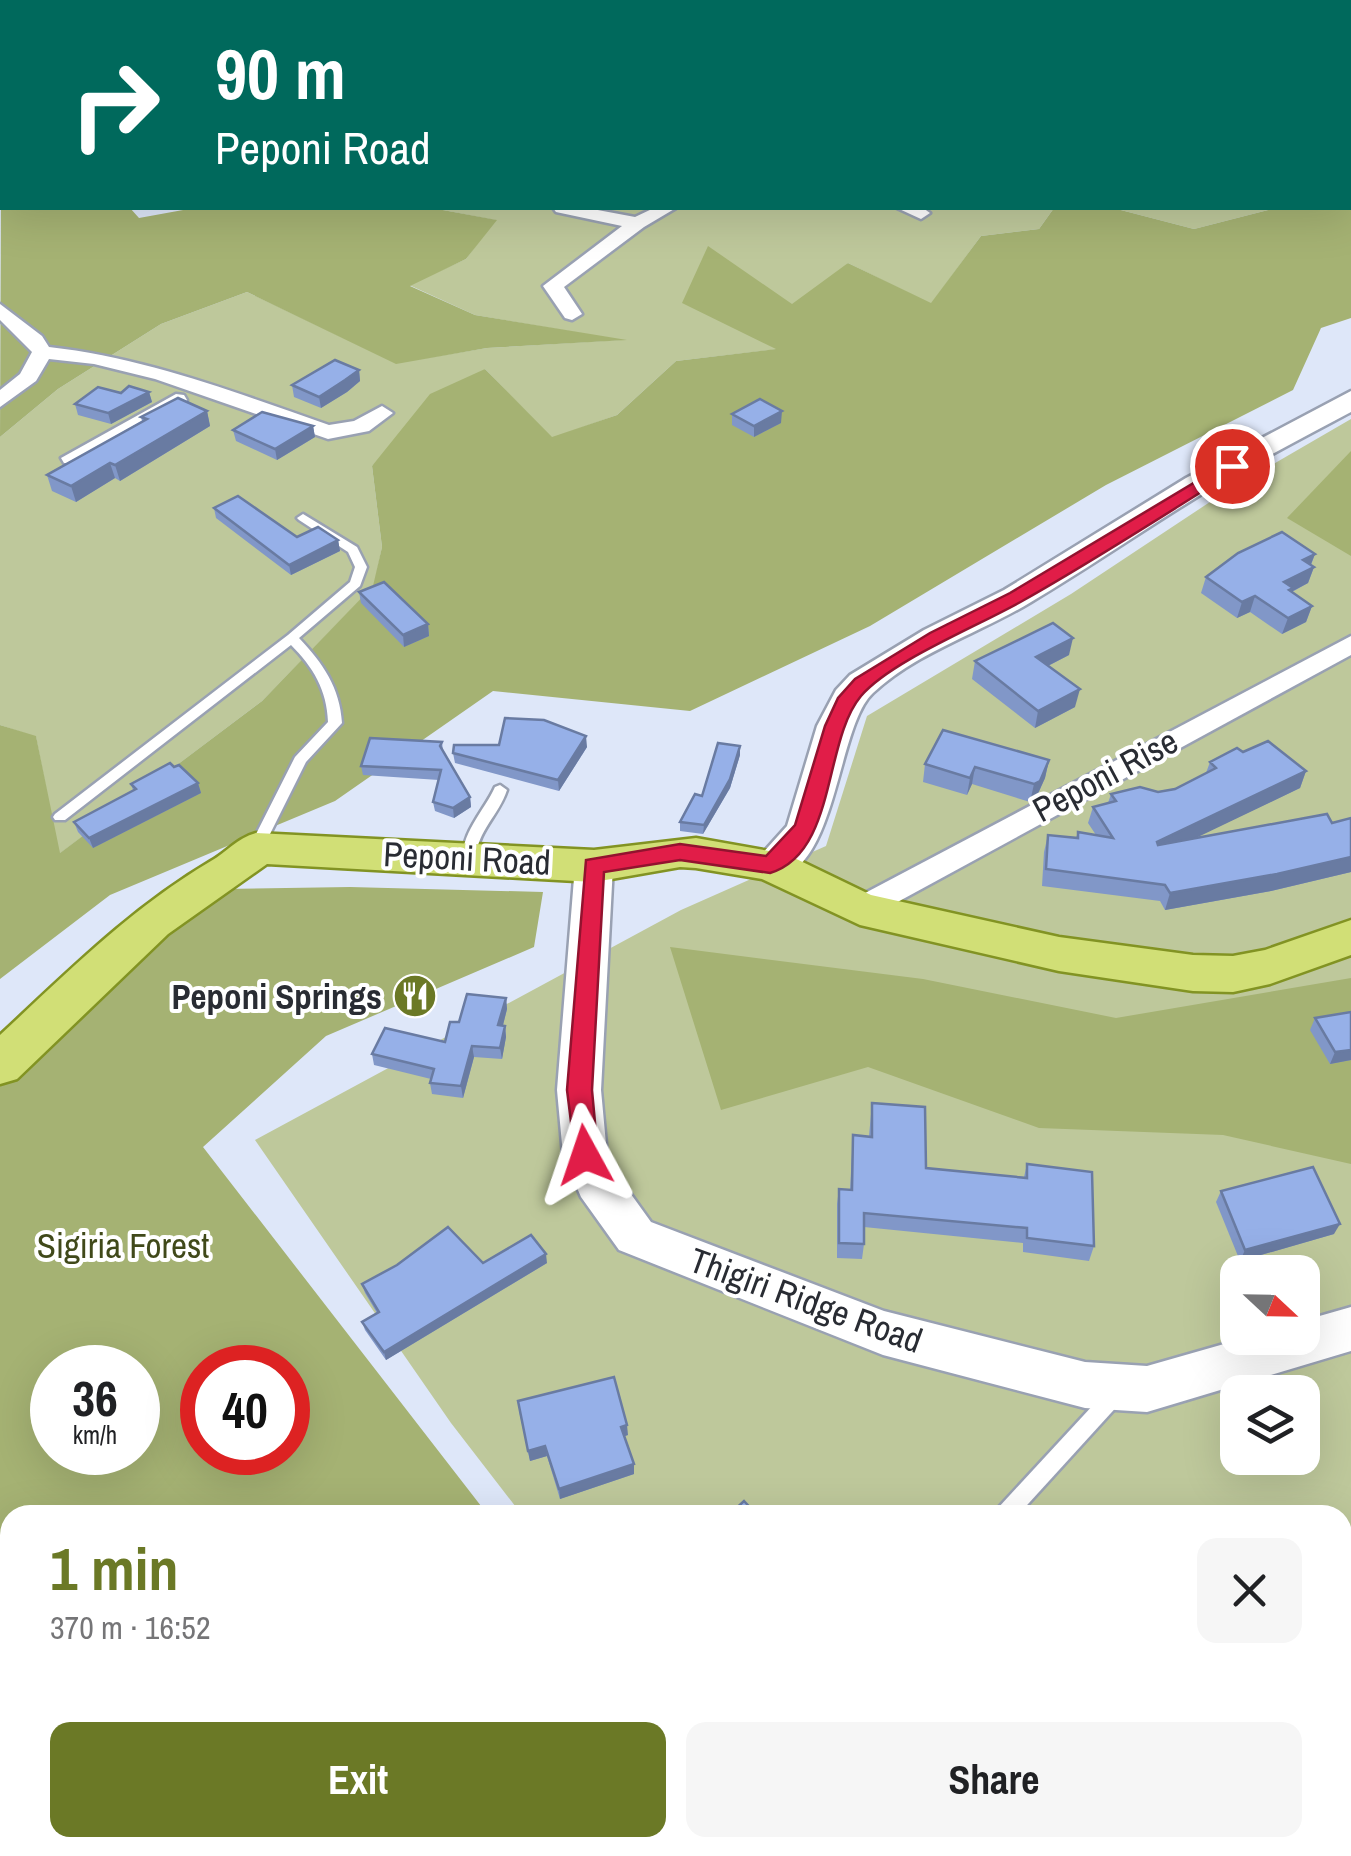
<!DOCTYPE html>
<html lang="en">
<head>
<meta charset="utf-8">
<style>
  :root { --surface:#fff; --page:#f6f6f6; --text:#202124; --muted:#757577; --accent:#6b7926 }
  body { margin:0; font-family:"Archivo Narrow",sans-serif; background:var(--page); color:var(--text); height:100vh; display:flex; flex-direction:column; font-size:38px; white-space:nowrap }
  * { box-sizing:border-box; margin:0 }
  p { font-size:32px; color:var(--muted) }
  .icon { flex:none; width:55px; height:55px; fill:none; stroke:currentColor; stroke-width:2; stroke-linecap:round; stroke-linejoin:round }
  .map { position:relative; flex:1; overflow:hidden }
  .sheet { position:absolute; left:0px; top:1505px; width:1352px; height:352px; display:flex; flex-direction:column; background:var(--surface); border-radius:30px 30px 0 0; box-shadow:0 10px 40px #0002 }
  .sheet>* { flex:none }
  .banner { position:absolute; left:0px; top:0px; width:1352px; height:210px; box-shadow:0 10px 40px #0002; background:#00695c; color:#fff; overflow:hidden }
  .needle { width:65px; rotate:112deg }
  .buttons { position:absolute; left:1220px; top:1255px; display:grid; gap:20px }
  .buttons a { display:grid; place-items:center; width:100px; height:100px; border-radius:20px; background:var(--surface); box-shadow:0 10px 40px #0002; font-size:50px }
  .speed { position:absolute; left:30px; top:1345px; display:flex; gap:20px; font-size:50px; font-weight:700; text-align:center }
  .speed>* { display:grid; place-content:center; width:130px; height:130px; border-radius:50%; background:var(--surface); box-shadow:0 10px 40px #0002; line-height:1 }
  .speed small { font-size:25px; font-weight:400 }
  .speed .limit { border:15px solid #d22; background:#fff; color:#111 }
  .pin { position:absolute; display:grid; place-items:center; width:85px; height:85px; color:#fff; margin:-42px; border:5px solid #fff; border-radius:50%; box-shadow:0 2px 10px #0007 }
  .me { position:absolute; width:110px; margin:-55px; rotate:355deg; stroke-linejoin:round; filter:drop-shadow(0 0 8px #0008) }
  .turn { display:flex; align-items:center; gap:35px; height:210px; padding:0 50px; font-size:45px }
  .turn .icon { width:130px; height:130px; stroke-width:2.5 }
  .turn b { display:block; font-size:70px; line-height:85px }
  .round { display:grid; place-items:center; flex:none; width:105px; height:105px; border-radius:20px; background:var(--page) }
  .overview { display:flex; align-items:center; justify-content:space-between; height:170px; padding:0 50px }
  h1 { font-size:60px; font-weight:800; line-height:75px; color:var(--accent) }
  .primary-button { display:flex; gap:20px; margin-top:auto; padding:20px 50px }
  .primary-button a { flex:1; height:115px; border-radius:20px; background:var(--accent); color:#fff; font-size:40px; font-weight:800; line-height:115px; text-align:center }
  .primary-button a+a { background:var(--page); color:var(--text) }
  .map>svg:first-child { display:block }
</style>
</head>
<body>
<div class="map">
<svg width="1351" height="1856" viewBox="0 0 1351 1856">
  <rect width="100%" height="100%" fill="#dee7f9"/>
  <!-- green -->
  <g fill="#bec89b" fill-rule="evenodd">
    <path d="M0 0H1351V64L1350 2H2L0 187Z"/>
    <path d="M432 208H1054L1039 229 981 236 931 304 848 263 779 349 676 361 617 415 552 438 485 369 372 466 382 547 374 586 262 701 59 854 36 737 0 725V437L58 389 161 324 247 292 396 363 487 348 621 340 475 315 409 285 466 259 495 220Z"/>
    <path d="M1113 208H1276L1194 229Z"/>
    <path d="M1351 419V1856H784L778 1848H1342V1515H522L451 1423 255 1140 681 910 826 846 867 716 1071 594 1222 494ZM1238 1272H1302V1338H1238ZM1238 1392H1302V1458H1238Z"/>
  </g>
  <!-- forest -->
  <g fill="#a5b273" fill-rule="evenodd">
    <path d="M41 0H473V2Z"/>
    <path d="M1351 64V318L1321 328 1293 390 1106 485 870 626 690 711 493 691 335 801 110 895 0 979V725L36 736 60 853 262 701 373 586 382 547 372 466 430 394 485 369 552 437 617 415 676 361 776 349 682 303 708 246 792 304 848 263 931 303 981 236 1039 229 1054 208H1113L1194 229 1276 208H1350Z"/>
    <path d="M1 187 2 208H130L139 218 194 208H432L497 220 466 259 410 286 475 315 627 340 487 348 396 364 247 292 161 324 58 389 0 437Z"/>
    <path d="M1351 451V556L1287 518Z"/>
    <path d="M350 887 543 892 534 947 326 1036 203 1147 488 1515H10V1848H746L752 1856H0V1083L157 929 223 889ZM52 1368H138V1452H52ZM202 1368H288V1452H202Z"/>
    <path d="M670 947 923 979 1116 1018 1351 978V1164L1223 1135 1039 1128 868 1067 721 1110Z"/>
  </g>
  <g fill="none" stroke-linecap="round" stroke-linejoin="round">
    <!-- lane casing -->
    <g stroke="#99a1b2" stroke-width="5">
      <g id="lane">
        <path d="M303 514 357 547 367 567 360 586 299 638C323 663 340 688 342 723L306 762 261 852 256 853 249 848 295 757 328 722C327 690 313 667 291 645L65 820H55L53 817 55 814 288 635 350 582 355 567 348 552 299 520 297 518Z"/>
        <path d="M500 785 507 790C499 815 477 831 476 858L469 863 464 862C458 836 485 810 495 787Z"/>
        <path d="M1114 1387 1121 1390 1123 1396 1121 1402 1018 1515H995L998 1508 1107 1390Z"/>
        <path d="M779 1848H803L800 1856H776Z"/>
        <path d="M1057 1848H1082L1086 1856H1060Z"/>
      </g>
    </g>
    <!-- street casing -->
    <g stroke="#99a1b2" stroke-width="5">
      <g id="street">
        <path d="M278 0H296L298 2H280Z"/>
        <path d="M1022 0H1049L1051 2H1024Z"/>
        <path d="M0 14 2 15V24H0Z"/>
        <path d="M0 78 2 79V89L0 88Z"/>
        <path d="M553 208H587L635 217 654 208H676L644 227 564 287 582 314 572 320 565 318 543 286 622 226 556 212Z"/>
        <path d="M897 208H923L930 213 921 219Z"/>
        <path d="M0 304 42 336 49 347C147 358 237 393 329 425L354 421 382 406 393 413 369 431 328 439 155 379 94 364 49 359 36 381 0 407V390L20 374 32 352 0 320Z"/>
        <path d="M176 394 184 395 187 400 184 405 80 463H64L61 458Z"/>
        <path d="M1351 636V655L870 917 860 920 850 917 845 909 850 901Z"/>
      </g>
    </g>
    <!-- secondary casing -->
    <g stroke="#99a1b2" stroke-width="5">
      <g id="secondary">
        <path d="M1351 391V412C1302 438 1252 464 1205 492 1146 528 1090 567 1031 602 980 633 917 652 873 693 834 728 837 898 757 875L752 865 787 826 817 726 836 690 850 675 924 630 1004 590 1186 478Z"/>
        <path d="M594 852 608 856 613 866 601 1090 607 1155 615 1172 651 1222 884 1311 1085 1362 1147 1366 1245 1338H1302V1321L1351 1307V1351L1147 1412 1085 1408 883 1355 619 1250 581 1197 563 1155 557 1090 575 866 580 856Z"/>
      </g>
    </g>
    <!-- primary casing -->
    <g stroke="#829323" stroke-width="5">
      <path id="primary" d="M256 833 594 850 696 838 786 854 871 895 1059 937 1193 955 1233 956 1265 950 1351 920V955L1270 984 1233 992 1193 991 1059 971 860 925 762 879 696 868 680 867 594 882 267 864 168 934 17 1079 0 1084V1035C68 972 130 909 211 861 227 852 237 838 256 833Z"/>
    </g>
    <!-- lane -->
    <use href="#lane" fill="#fff" fill-rule="evenodd"/>
    <!-- street -->
    <use href="#street" fill="#fff" fill-rule="evenodd"/>
    <!-- secondary -->
    <use href="#secondary" fill="#fff" fill-rule="evenodd"/>
    <!-- primary -->
    <use href="#primary" fill="#d1df76" fill-rule="evenodd"/>
  </g>
  <!-- wall -->
  <g fill="#8197c8">
    <path d="M552 0H616L613 2H565Z"/>
    <path d="M640 0H709L707 2H640Z"/>
    <path d="M819 0H857V2H820Z"/>
    <path d="M359 370 360 381 347 392 321 408 294 397 292 385Z"/>
    <path d="M149 392 152 402 111 424 78 415 75 404 121 393Z"/>
    <path d="M207 411 210 426 120 481 115 478 76 502 52 491 47 475 142 421 141 417Z"/>
    <path d="M732 414 781 423 754 437 732 425Z"/>
    <path d="M313 426 315 437 277 460 236 441 233 430Z"/>
    <path d="M214 508 297 537 338 540 340 551 291 575 216 518Z"/>
    <path d="M1315 554 1311 565 1314 567 1308 583 1292 592 1312 606 1306 622 1282 634 1250 612 1237 618 1201 593 1206 577Z"/>
    <path d="M359 592 428 624 429 636 404 647 361 603Z"/>
    <path d="M1069 655 1048 666 1075 707 1035 728 972 679 975 661Z"/>
    <path d="M442 742 443 751 470 797 471 807 454 818 435 811 433 802 439 780 363 775 361 766Z"/>
    <path d="M740 746V755L730 788 703 834 680 831V822Z"/>
    <path d="M587 747 559 791 455 763 453 753Z"/>
    <path d="M1243 752 1306 771 1300 788 1194 838 1332 823 1351 818V872L1271 891 1165 910 1160 901 1042 886 1044 852 1048 835 1076 838 1078 832 1096 835 1088 823 1093 807 1108 803 1111 794 1158 792 1175 789 1206 773 1210 762Z"/>
    <path d="M1049 760 1045 778 1036 798 1030 802 972 784 967 795 923 782 925 764Z"/>
    <path d="M174 767 198 783 201 793 93 848 78 832 74 822 133 790 131 784Z"/>
    <path d="M506 998 507 1009 503 1025 505 1026 506 1037 502 1059 474 1057 463 1098 432 1094 430 1083 431 1079 374 1065 372 1054 445 1042 459 1022Z"/>
    <path d="M1351 1012V1060L1330 1064 1310 1030 1315 1018Z"/>
    <path d="M872 1103 926 1168 1024 1177 1027 1164 1094 1246 1089 1261 1023 1252V1243L864 1227V1244L862 1259 837 1258V1204L839 1189 850 1190 853 1135 869 1136Z"/>
    <path d="M1221 1191 1334 1234 1240 1261 1216 1202Z"/>
    <path d="M483 1263H547L386 1360 365 1330 362 1322 377 1313 365 1293 362 1284Z"/>
    <path d="M519 1411 628 1435 624 1436 634 1464V1474L560 1499 547 1456 530 1461Z"/>
    <path d="M1351 1613V1785L1342 1771V1616Z"/>
    <path d="M1112 1848H1260L1249 1856H1117Z"/>
  </g>
  <!-- shaded-wall -->
  <g fill="#697ba2">
    <path d="M359 370 360 381 347 392 321 408 319 397Z"/>
    <path d="M149 392 152 402 111 424 108 413Z"/>
    <path d="M207 411 210 426 120 481 115 465Z"/>
    <path d="M782 411 781 423 754 437V426Z"/>
    <path d="M313 426 315 437 277 460 275 449Z"/>
    <path d="M110 463 115 478 76 502 71 486Z"/>
    <path d="M338 540 340 551 291 575 289 565Z"/>
    <path d="M1315 554 1309 569 1314 567 1308 583 1291 592 1284 582 1303 560Z"/>
    <path d="M1255 596 1250 612 1237 618 1242 602Z"/>
    <path d="M1312 606 1306 622 1282 634 1288 618Z"/>
    <path d="M428 624 429 636 404 647 403 635Z"/>
    <path d="M1073 638 1069 655 1032 674 1036 657Z"/>
    <path d="M1080 689 1075 707 1035 728 1038 711Z"/>
    <path d="M586 736 587 747 559 791 558 780Z"/>
    <path d="M740 746V755L730 788 703 834 704 825Z"/>
    <path d="M1049 760 1045 778 1036 798 1030 802 1034 784Z"/>
    <path d="M975 767 972 784 967 795 970 778Z"/>
    <path d="M1306 771 1300 788 1152 859 1157 842Z"/>
    <path d="M198 783 201 793 93 848 89 838Z"/>
    <path d="M470 797 471 807 454 818 453 808Z"/>
    <path d="M1351 857V872L1271 891 1165 910 1170 893Z"/>
    <path d="M506 998 507 1009 500 1037 498 1025Z"/>
    <path d="M505 1026 506 1037 502 1059 500 1048Z"/>
    <path d="M472 1046 474 1057 463 1098 461 1086Z"/>
    <path d="M1351 1050V1060L1330 1064 1335 1052Z"/>
    <path d="M1340 1224 1334 1234 1240 1261 1245 1250Z"/>
    <path d="M546 1254 547 1263 386 1360 384 1352Z"/>
    <path d="M627 1425 628 1435 622 1437 621 1427Z"/>
    <path d="M545 1446 547 1456 530 1461 528 1451Z"/>
    <path d="M634 1464V1474L560 1499 559 1489Z"/>
  </g>
  <!-- building -->
  <g fill="#96b0e8" stroke="#697ba2" stroke-width="2.5">
    <path d="M657 0H700L698 2Z"/>
    <path d="M939 0H987L984 2H936Z"/>
    <path d="M1195 0H1211L1209 2H1189Z"/>
    <path d="M0 92H2V137L0 138Z"/>
    <path d="M335 360 359 370 345 380 319 397 292 385Z"/>
    <path d="M129 386 149 392 108 413 75 404 98 387 121 393Z"/>
    <path d="M178 398 207 411 115 465 110 463 71 486 47 475 147 419 141 417Z"/>
    <path d="M760 399 782 411 754 426 732 414Z"/>
    <path d="M262 412 313 426 275 449 233 430Z"/>
    <path d="M238 496 297 537 318 527 338 540 289 565 214 508Z"/>
    <path d="M1282 532 1315 554 1303 560 1314 567 1284 582 1293 588 1289 590 1312 606 1288 618 1255 596 1242 602 1206 577 1238 553Z"/>
    <path d="M384 582 428 624 403 635 359 592Z"/>
    <path d="M1053 623 1073 638 1036 657 1080 689 1038 711 975 661Z"/>
    <path d="M505 718 544 720 586 736 558 780 453 753 454 745H499Z"/>
    <path d="M943 730 1049 760 1040 781 1034 784 975 767 970 778 925 764Z"/>
    <path d="M370 738 442 742 440 746 470 797 453 808 433 802 441 770 361 766Z"/>
    <path d="M1268 741 1306 771 1157 842 1158 845 1327 814 1332 823 1351 818V857L1277 874 1170 893 1165 885 1046 869 1048 835 1078 838V832L1113 838 1093 807 1116 801 1111 794 1140 787 1158 792 1175 789 1216 768 1210 762 1237 748 1243 752Z"/>
    <path d="M718 743 740 746 730 779 704 825 680 822 695 794 702 796Z"/>
    <path d="M170 763 174 767 179 765 198 783 89 838 74 822 136 789 131 784Z"/>
    <path d="M467 994 506 998 498 1025 505 1026 500 1048 472 1046 461 1086 430 1083 434 1069 372 1054 385 1028 445 1042 450 1022H459Z"/>
    <path d="M1351 1012V1050L1335 1052 1315 1018Z"/>
    <path d="M872 1103 925 1107 926 1168 1027 1178V1164L1092 1172 1094 1246 1027 1238V1228L864 1213V1244L839 1243V1189L852 1190 853 1135 872 1137Z"/>
    <path d="M1313 1167 1340 1224 1245 1250 1221 1191Z"/>
    <path d="M448 1227 483 1263 531 1235 546 1254 384 1352 362 1322 379 1312 362 1284 397 1265Z"/>
    <path d="M614 1377 627 1425 621 1427 634 1464 559 1489 545 1446 528 1451 518 1401Z"/>
    <path d="M744 1501 757 1515H729Z"/>
    <path d="M1351 1613V1765L1342 1751V1616Z"/>
    <path d="M740 1848H763L756 1856H746L742 1855Z"/>
    <path d="M1121 1848H1258L1246 1856H1127Z"/>
  </g>
  <!-- route -->
  <path fill="#e11d48" stroke="#92132f" stroke-width="2.5" d="M1232 460 1241 466 1238 469C1167 513 1097 559 1024 600 981 625 892 660 861 696 823 741 837 853 770 873L680 860 604 872 592 1090 598 1155 594 1162 585 1165 576 1162 567 1090 586 860 680 844 766 856 795 825 825 726 838 698 855 679 930 633 1010 593Z"/>
  <!-- icons -->
  <defs>
    <g id="restaurant-disc" transform="scale(2.25)"><circle r="9.5" fill="#6b7926" stroke="#fff"/><path d="M-5-6h1v4h1v-4h1v4h1v-4h1v5L-1.5 .5V6h-2V.5L-5-1ZM5-6V6H3V1.5H1.5Q1.5-4 5-6Z" fill="#fff"/></g>
  </defs>
  <g fill-rule="evenodd">
    <use href="#restaurant-disc" x="415" y="996"/>
  </g>
  <g text-anchor="middle" dominant-baseline="central" stroke-width="8" stroke-linejoin="round" paint-order="stroke">
    <!-- street labels -->
    <g font-size="35" fill="#292c33" stroke="#fff">
      <text transform="translate(1105 775) rotate(-28)">Peponi Rise</text>
      <text transform="translate(467 858) rotate(3)">Peponi Road</text>
      <text transform="translate(806 1300) rotate(20)">Thigiri Ridge Road</text>
    </g>
    <!-- poi labels -->
    <g font-size="35" font-weight="bold" fill="#292c33" stroke="#fff" text-anchor="end">
      <text x="382" y="996">Peponi Springs</text>
    </g>
    <!-- park labels -->
    <g font-size="35" fill="#40491a" stroke="#fff">
      <text x="123" y="1245">Sigiria Forest</text>
    </g>
  </g>
</svg>
<div class="buttons">
<a><svg class="needle" viewBox="-14 -14 28 28"><path d="M0-13l5 13h-10z" fill="#e53935"/><path d="M0 13l5-13h-10z" fill="#757577"/></svg></a>
<a><svg class="icon" aria-label="layers" viewBox="0 0 24 24"><path d="M12 4l9 5-9 5-9-5zM3 14l9 5 9-5"/></svg></a>
</div>
<div class="speed"><div>36<small>km/h</small></div><div class="limit">40</div></div>
<div class="pin" style="left:1232px;top:466px;background:#d93025"><svg class="icon" aria-label="arrive" viewBox="0 0 24 24"><path d="M6 21V4h12l-3 4 3 4H6"/></svg></div>
<svg class="me" style="left:585px;top:1155px" viewBox="-20 -20 40 40"><path d="M0-17L14 15 0 8-14 15z" fill="#e11d48" stroke="#fff" stroke-width="4"/></svg>
<div class="banner">
<div class="turn"><svg class="icon" aria-label="right" viewBox="0 0 24 24"><path d="M7 20v-9h11M14 6l5 5-5 5"/></svg><div><b>90 m</b>Peponi Road</div></div>
</div>
<section class="sheet">
<div class="overview"><div><h1>1 min</h1><p>370 m · 16:52</p></div><a class="round"><svg class="icon" aria-label="close" viewBox="0 0 24 24"><path d="M6 6l12 12M18 6L6 18"/></svg></a></div>
<div class="primary-button"><a>Exit</a><a>Share</a></div>
</section>
</div>
</body>
</html>
